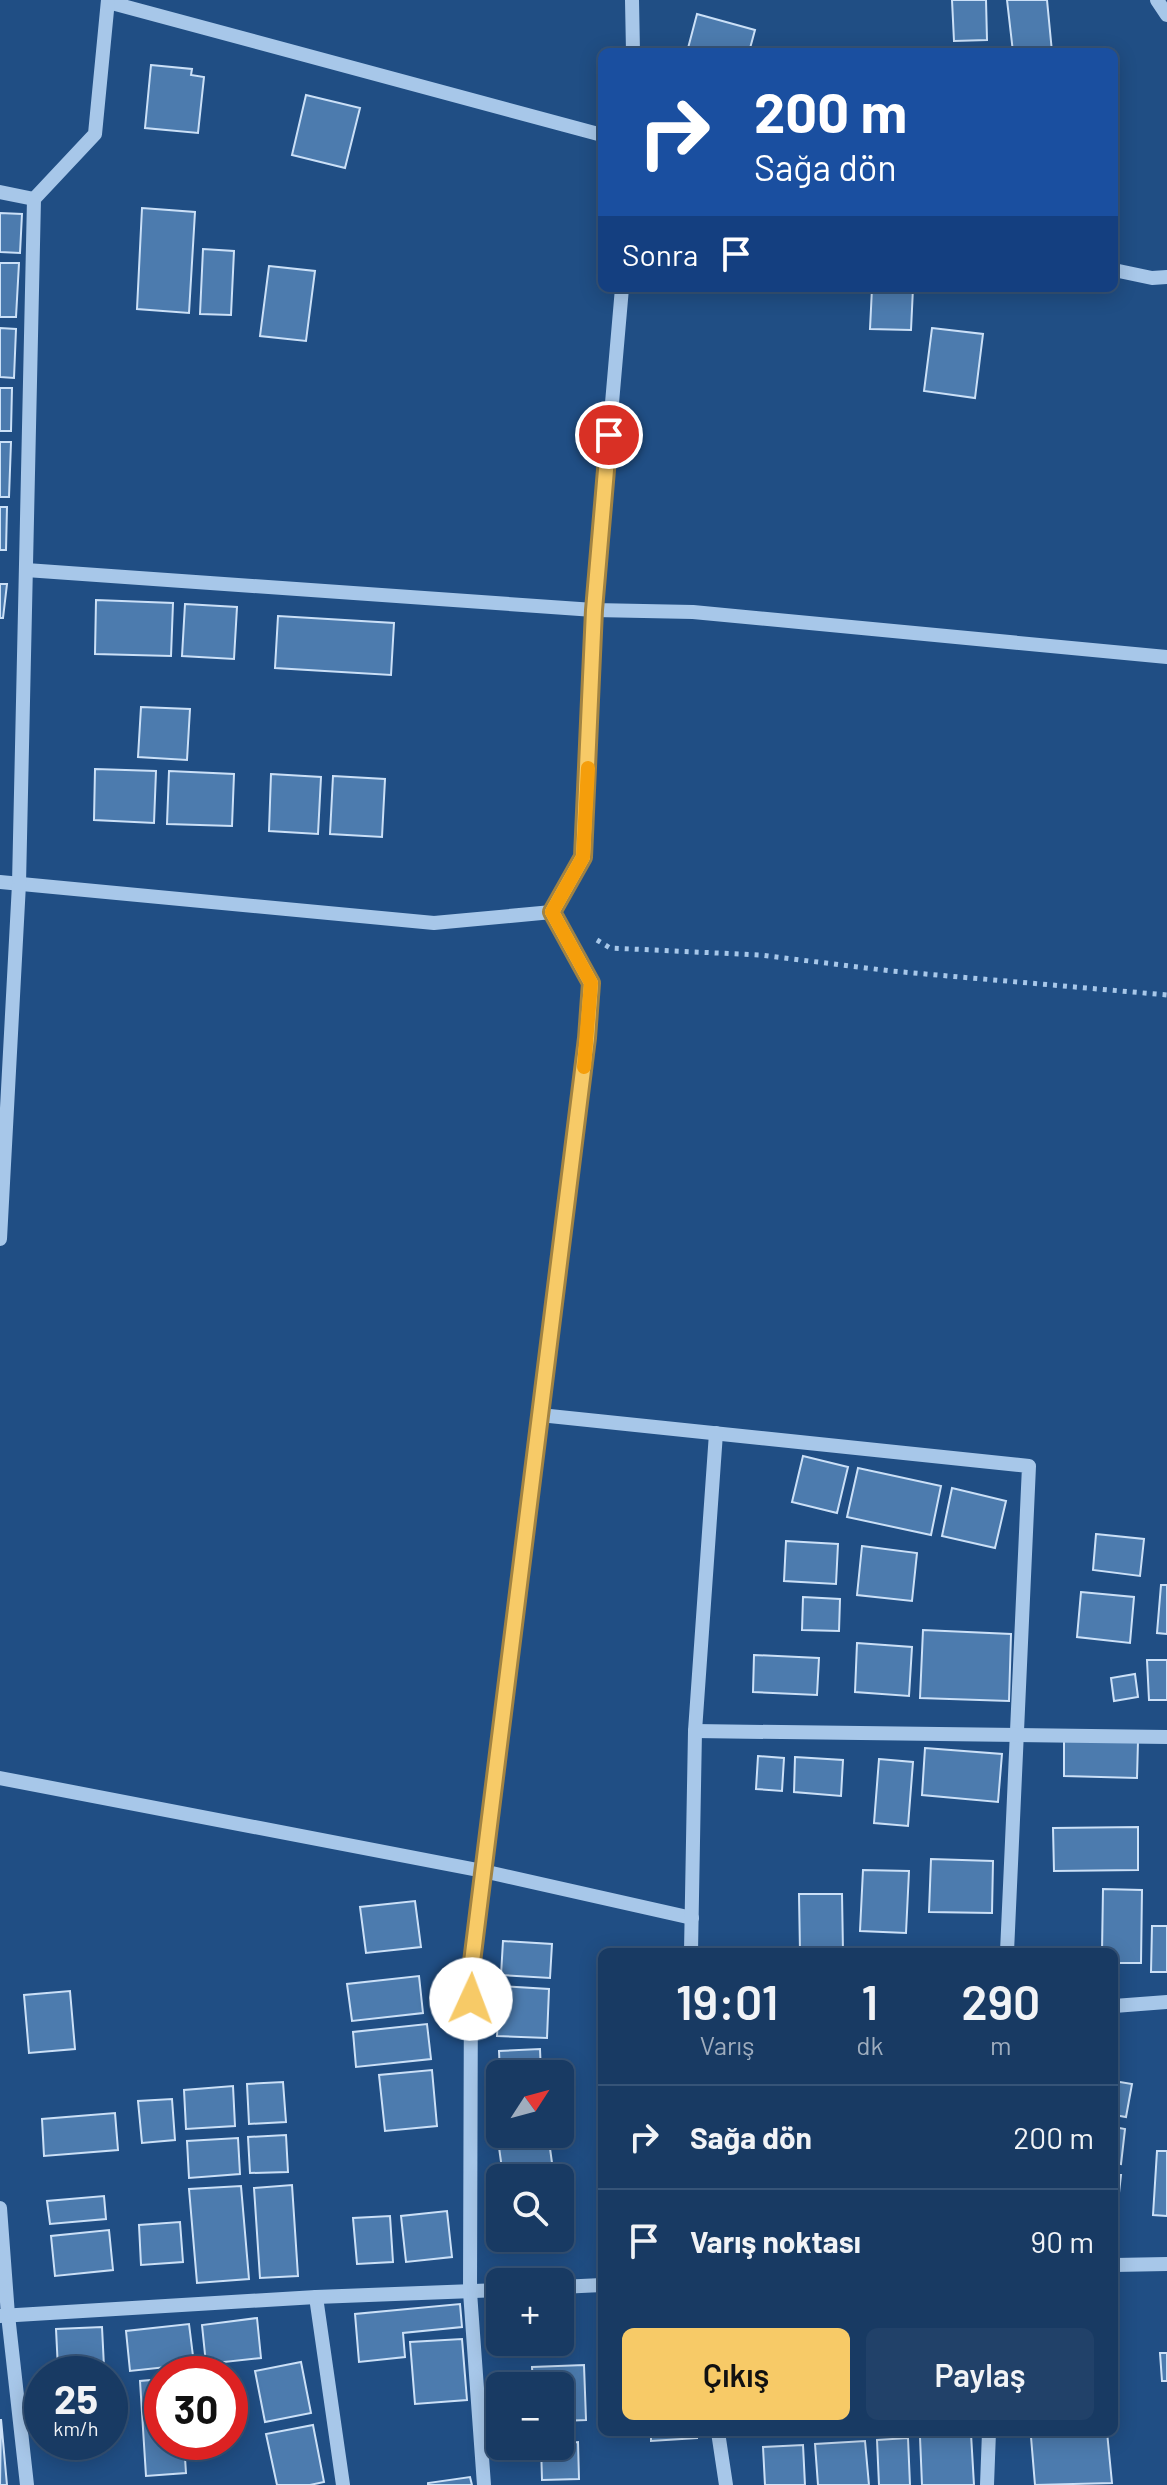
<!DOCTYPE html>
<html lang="tr">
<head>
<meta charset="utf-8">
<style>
  :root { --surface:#183a63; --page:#214169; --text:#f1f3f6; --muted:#9fadbe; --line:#365478; --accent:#f7ca67 }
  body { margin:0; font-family:Barlow,sans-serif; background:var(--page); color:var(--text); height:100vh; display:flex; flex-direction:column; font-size:30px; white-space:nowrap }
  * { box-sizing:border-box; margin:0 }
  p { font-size:26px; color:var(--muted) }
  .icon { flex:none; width:44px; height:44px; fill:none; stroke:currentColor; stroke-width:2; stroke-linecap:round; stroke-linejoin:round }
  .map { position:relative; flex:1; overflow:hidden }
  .panel { position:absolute; left:598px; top:1948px; width:520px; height:488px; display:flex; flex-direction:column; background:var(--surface); border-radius:12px; box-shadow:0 4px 20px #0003,0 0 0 2px var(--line) }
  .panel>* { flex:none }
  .top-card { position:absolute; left:598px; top:48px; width:520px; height:244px; border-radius:12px; box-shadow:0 4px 20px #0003,0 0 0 2px var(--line); background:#1a4fa0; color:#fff; overflow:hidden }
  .needle { width:52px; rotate:54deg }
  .controls { position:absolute; left:486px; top:2060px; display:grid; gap:16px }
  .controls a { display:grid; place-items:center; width:88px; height:88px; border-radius:12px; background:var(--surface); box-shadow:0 4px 20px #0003,0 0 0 2px var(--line); font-size:40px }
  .speed { position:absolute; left:24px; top:2356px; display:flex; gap:16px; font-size:40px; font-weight:700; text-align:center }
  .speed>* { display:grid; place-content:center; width:104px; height:104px; border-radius:50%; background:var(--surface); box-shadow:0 4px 20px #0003,0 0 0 2px var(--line); line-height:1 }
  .speed small { font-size:20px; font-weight:400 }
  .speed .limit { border:12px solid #d22; background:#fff; color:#111 }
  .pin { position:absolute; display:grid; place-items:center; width:68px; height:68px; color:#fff; margin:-34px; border:4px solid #fff; border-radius:50%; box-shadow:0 2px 8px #0007 }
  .me { position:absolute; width:88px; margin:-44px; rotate:2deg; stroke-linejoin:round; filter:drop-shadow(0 0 6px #0008) }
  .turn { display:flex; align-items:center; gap:28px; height:168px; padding:0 24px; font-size:36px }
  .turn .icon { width:104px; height:104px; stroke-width:2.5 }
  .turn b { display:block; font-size:56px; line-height:68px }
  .then { display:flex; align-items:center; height:76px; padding:0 24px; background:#0003; gap:16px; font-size:30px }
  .eta { display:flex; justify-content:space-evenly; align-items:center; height:136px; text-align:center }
  .eta b { font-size:48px; font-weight:600; line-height:56px }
  .cta { display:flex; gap:16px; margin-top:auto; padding:16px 24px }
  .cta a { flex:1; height:92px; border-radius:12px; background:var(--accent); color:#111; font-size:32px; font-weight:600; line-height:92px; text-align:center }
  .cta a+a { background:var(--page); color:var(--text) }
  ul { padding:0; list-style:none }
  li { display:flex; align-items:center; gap:24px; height:104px; padding:0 24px; border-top:2px solid var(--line) }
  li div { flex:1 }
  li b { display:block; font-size:30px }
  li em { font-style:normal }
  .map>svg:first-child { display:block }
</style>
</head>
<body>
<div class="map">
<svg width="1167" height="2485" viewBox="0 0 1167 2485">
  <rect width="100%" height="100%" fill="#204e84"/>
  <!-- building -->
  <g fill="#4c7bae" stroke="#cbe0f7" stroke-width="2">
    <path d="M952 0H986L987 40 954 41Z"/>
    <path d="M1007 0H1047L1052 52H1013Z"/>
    <path d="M697 14 755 30 749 52H687Z"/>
    <path d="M151 65 192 69 191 75 204 77 198 133 145 128Z"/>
    <path d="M306 95 360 108 345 168 292 155Z"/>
    <path d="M142 208 195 212 189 313 137 309Z"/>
    <path d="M0 213 22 214 20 253 0 252Z"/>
    <path d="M203 249 234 251 231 315 200 314Z"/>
    <path d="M0 263H19L16 317H0Z"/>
    <path d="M269 266 315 271 306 341 260 336Z"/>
    <path d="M872 288H913L911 330 870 329Z"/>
    <path d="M0 328 16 329 14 378 0 377Z"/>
    <path d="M932 328 983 334 975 398 924 391Z"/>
    <path d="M0 388H12L11 431H0Z"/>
    <path d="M0 442H11L9 497H0Z"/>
    <path d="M0 507H7L6 550H0Z"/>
    <path d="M0 584H7L3 618H0Z"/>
    <path d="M96 600 173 603 171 656 95 654Z"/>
    <path d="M185 604 237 607 234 659 182 656Z"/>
    <path d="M278 616 394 623 391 675 275 668Z"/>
    <path d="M141 707 190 709 187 760 138 757Z"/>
    <path d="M95 769 156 771 154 823 94 820Z"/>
    <path d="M169 771 234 774 232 826 167 824Z"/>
    <path d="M271 774 321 777 318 834 269 831Z"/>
    <path d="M333 776 385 779 382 837 330 834Z"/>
    <path d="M803 1456 848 1467 837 1513 792 1502Z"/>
    <path d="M858 1468 941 1486 931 1535 847 1517Z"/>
    <path d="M952 1488 1006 1501 995 1548 942 1536Z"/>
    <path d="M1096 1534 1144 1539 1140 1576 1093 1570Z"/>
    <path d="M786 1541 838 1544 836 1584 784 1581Z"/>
    <path d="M862 1546 917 1553 912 1601 857 1595Z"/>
    <path d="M1161 1585H1167V1634L1157 1633Z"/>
    <path d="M1081 1592 1134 1597 1130 1643 1077 1637Z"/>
    <path d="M803 1597 840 1599 839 1631 802 1630Z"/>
    <path d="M923 1630 1011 1634 1009 1701 920 1698Z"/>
    <path d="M857 1643 912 1647 909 1696 855 1692Z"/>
    <path d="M754 1655 819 1658 817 1695 753 1692Z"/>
    <path d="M1147 1660H1167V1700H1149Z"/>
    <path d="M1135 1674 1138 1697 1114 1701 1111 1678Z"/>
    <path d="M1064 1739 1138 1741 1137 1778 1064 1776Z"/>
    <path d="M925 1748 1002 1754 998 1802 922 1795Z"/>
    <path d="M758 1756 784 1758 782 1791 756 1789Z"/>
    <path d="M795 1757 843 1760 841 1796 794 1792Z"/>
    <path d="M879 1759 913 1762 908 1826 874 1823Z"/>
    <path d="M1138 1827V1870L1054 1871 1053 1828Z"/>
    <path d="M931 1859 993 1861 992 1913 929 1912Z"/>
    <path d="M863 1870 909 1871 906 1933 860 1931Z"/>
    <path d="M1103 1889 1142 1890 1141 1963H1114V1952H1102Z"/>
    <path d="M799 1894H842L843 1952H800Z"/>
    <path d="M415 1901 421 1947 366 1953 360 1907Z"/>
    <path d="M1152 1926H1167V1972H1151Z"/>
    <path d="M503 1941 552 1944 550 1978 501 1975Z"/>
    <path d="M419 1976 423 2013 352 2021 347 1984Z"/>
    <path d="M500 1986 549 1989 547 2038 497 2036Z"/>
    <path d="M70 1991 75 2049 29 2053 24 1995Z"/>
    <path d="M427 2024 431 2059 356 2067 353 2032Z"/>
    <path d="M540 2049 541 2074H500L499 2051Z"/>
    <path d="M432 2070 437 2126 385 2131 379 2075Z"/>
    <path d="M1114 2081 1132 2084 1126 2117 1114 2115Z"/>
    <path d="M283 2082 286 2122 249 2124 247 2084Z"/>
    <path d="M233 2086 235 2126 186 2129 184 2090Z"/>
    <path d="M172 2099 175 2140 142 2143 138 2101Z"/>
    <path d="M115 2113 118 2150 44 2156 42 2119Z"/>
    <path d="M500 2118V2134H548L553 2170 503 2176 495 2119Z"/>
    <path d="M1114 2127 1125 2129 1121 2164 1114 2163Z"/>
    <path d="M286 2135 288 2172 250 2173 248 2137Z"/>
    <path d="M238 2138 240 2174 189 2178 187 2141Z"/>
    <path d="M1157 2151H1167V2216L1153 2215Z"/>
    <path d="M1114 2175H1121L1118 2202H1114Z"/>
    <path d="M292 2185 298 2276 260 2278 254 2188Z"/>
    <path d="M241 2186 249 2279 197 2283 189 2189Z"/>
    <path d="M104 2196 106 2219 50 2224 47 2201Z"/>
    <path d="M447 2211 452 2257 406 2262 401 2216Z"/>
    <path d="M390 2216 393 2262 357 2264 353 2218Z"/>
    <path d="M180 2222 183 2262 141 2265 139 2225Z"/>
    <path d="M109 2230 113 2270 55 2276 51 2236Z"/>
    <path d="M460 2304 462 2327 403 2333 405 2357 359 2362 355 2314Z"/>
    <path d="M257 2318 261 2358 206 2364 202 2325Z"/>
    <path d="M189 2324 194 2364 130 2371 126 2331Z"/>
    <path d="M102 2327 104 2367 58 2369 56 2329Z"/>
    <path d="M462 2339 467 2400 415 2404 410 2342Z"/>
    <path d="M1160 2353H1167V2381H1162Z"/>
    <path d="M301 2362 311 2413 265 2422 255 2371Z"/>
    <path d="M584 2365 586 2420 560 2421V2386H533L532 2367Z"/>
    <path d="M162 2379V2442H184L186 2473 146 2476 140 2381Z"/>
    <path d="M1 2419 7 2485H0Z"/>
    <path d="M313 2425 324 2482 310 2485H277L266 2434Z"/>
    <path d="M651 2432H697V2438L651 2441Z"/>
    <path d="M1092 2432H1107L1112 2483 1035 2485 1031 2437Z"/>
    <path d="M971 2434 974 2485H922L920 2437Z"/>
    <path d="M908 2438 910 2485H879L877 2440Z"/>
    <path d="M865 2441 869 2485H818L815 2444Z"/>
    <path d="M578 2442 579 2479 542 2480 541 2446Z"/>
    <path d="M803 2445 805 2485H765L763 2447Z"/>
    <path d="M470 2477 472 2485H428V2483Z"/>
  </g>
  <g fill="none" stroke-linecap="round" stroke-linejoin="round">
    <!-- path -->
    <path stroke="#a7c7e9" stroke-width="5" stroke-dasharray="4 6" stroke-linecap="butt" d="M597 940 610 948 760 955 891 971 1167 995"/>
    <!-- minor -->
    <g stroke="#a7c7e9" stroke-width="14">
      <path d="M632 0 633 52"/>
      <path d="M1157 0 1167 15"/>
      <path d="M108 2 602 135"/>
      <path d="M0 192 34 199"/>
      <path d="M1114 270 1152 278 1167 277"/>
      <path d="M26 570 594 610 693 612 1167 657"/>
      <path d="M0 882 434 923 552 912 583 857 594 610 622 288"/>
      <path d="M0 1239 19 884 34 199 95 134 108 0"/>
      <path d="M540 1415 1029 1466 1007 1952"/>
      <path d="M695 1731 1167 1737"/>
      <path d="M0 1778 483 1871 692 1918"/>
      <path d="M691 1952 695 1731 716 1433"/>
      <path d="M1114 2006 1167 2002"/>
      <path d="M0 2208 8 2315 27 2485"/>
      <path d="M1114 2265 1167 2264"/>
      <path d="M560 2287 602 2285"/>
      <path d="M316 2297 343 2485"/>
      <path d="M0 2316 316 2297 500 2290"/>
      <path d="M718 2432 726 2485"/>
      <path d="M484 2485 470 2292 471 1970 587 1038 591 983 552 912"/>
      <path d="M987 2485 989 2432"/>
    </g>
  </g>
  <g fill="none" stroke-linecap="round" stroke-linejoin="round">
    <!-- route casing -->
    <g stroke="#a18343" stroke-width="20">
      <path id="route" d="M471 1999V1970L587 1038 591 983 552 912 583 857 594 610 609 435"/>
    </g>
    <!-- route -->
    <use href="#route" stroke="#f7ca67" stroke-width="14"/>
    <!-- slow -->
    <path stroke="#f59e0b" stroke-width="14" d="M584 1067 591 983 552 912 583 857 588 768"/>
  </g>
</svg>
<div class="controls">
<a><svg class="needle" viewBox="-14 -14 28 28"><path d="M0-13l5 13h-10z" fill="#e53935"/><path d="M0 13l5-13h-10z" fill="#9fadbe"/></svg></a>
<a><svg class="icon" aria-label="search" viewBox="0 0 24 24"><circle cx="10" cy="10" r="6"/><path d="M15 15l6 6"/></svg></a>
<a>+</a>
<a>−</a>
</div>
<div class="speed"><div>25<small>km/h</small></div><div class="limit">30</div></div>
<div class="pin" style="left:609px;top:435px;background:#d93025"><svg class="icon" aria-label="arrive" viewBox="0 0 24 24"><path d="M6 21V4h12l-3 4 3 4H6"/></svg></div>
<svg class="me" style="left:471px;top:1999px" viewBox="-20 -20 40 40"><circle r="19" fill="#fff"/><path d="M0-13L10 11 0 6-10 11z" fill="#f7ca67"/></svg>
<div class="top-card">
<div class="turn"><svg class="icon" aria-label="right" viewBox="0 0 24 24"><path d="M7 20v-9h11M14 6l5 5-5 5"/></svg><div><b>200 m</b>Sağa dön</div></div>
<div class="then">Sonra<svg class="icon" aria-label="arrive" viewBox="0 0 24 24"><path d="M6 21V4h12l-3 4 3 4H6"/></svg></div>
</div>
<section class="panel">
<div class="eta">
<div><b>19:01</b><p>Varış</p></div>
<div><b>1</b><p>dk</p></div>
<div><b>290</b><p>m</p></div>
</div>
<ul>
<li><svg class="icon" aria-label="right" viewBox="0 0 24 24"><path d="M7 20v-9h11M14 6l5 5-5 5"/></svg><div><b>Sağa dön</b></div><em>200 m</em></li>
<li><svg class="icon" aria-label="arrive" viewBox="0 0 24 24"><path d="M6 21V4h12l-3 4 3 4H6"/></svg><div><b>Varış noktası</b></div><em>90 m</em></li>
</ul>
<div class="cta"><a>Çıkış</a><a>Paylaş</a></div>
</section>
</div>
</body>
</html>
